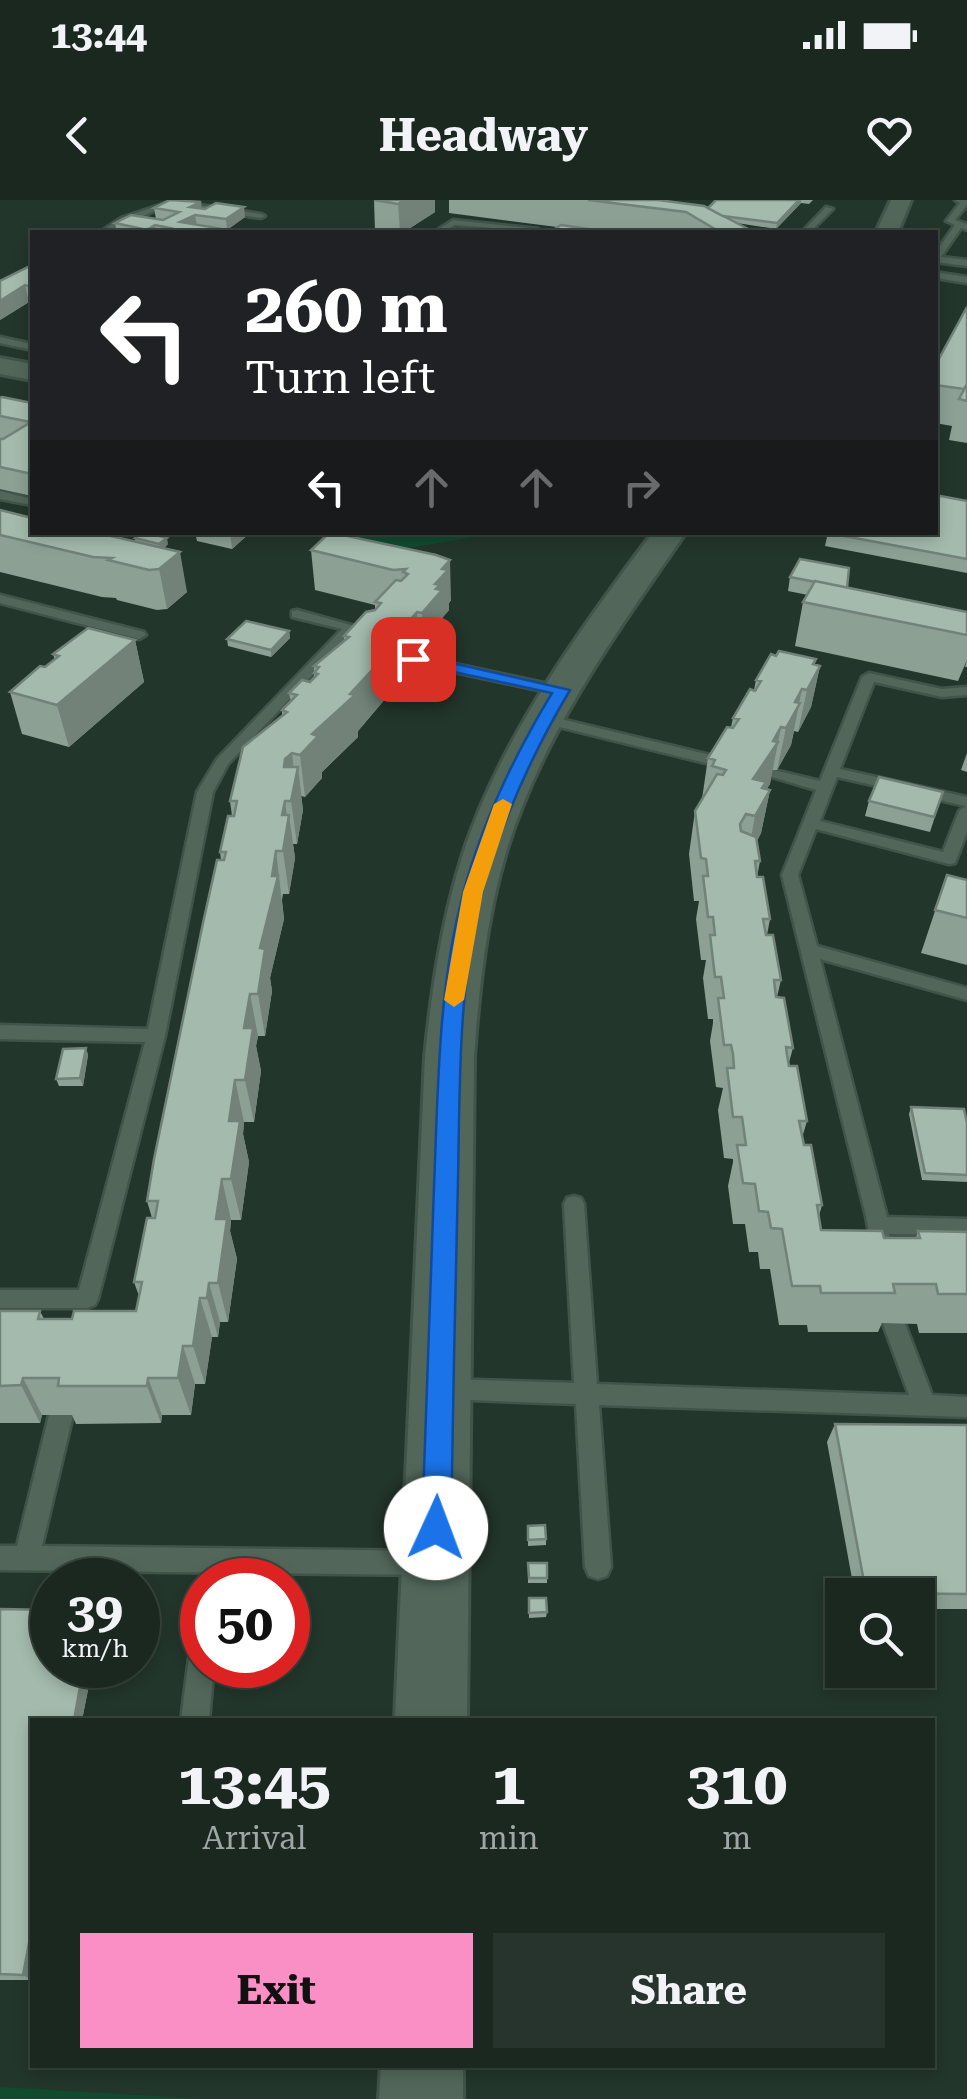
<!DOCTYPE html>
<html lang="en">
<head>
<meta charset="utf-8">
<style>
  :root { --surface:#1a2820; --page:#27342d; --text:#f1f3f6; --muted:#9fa6a5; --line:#38443e; --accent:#fa8fc6 }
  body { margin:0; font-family:"Roboto Serif",serif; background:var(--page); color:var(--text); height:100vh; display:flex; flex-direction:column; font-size:38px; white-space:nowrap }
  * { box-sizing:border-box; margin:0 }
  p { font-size:32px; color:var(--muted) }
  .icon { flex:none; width:55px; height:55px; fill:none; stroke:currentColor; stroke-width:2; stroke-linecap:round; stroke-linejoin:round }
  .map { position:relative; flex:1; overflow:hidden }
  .sheet { position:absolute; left:30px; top:1518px; width:905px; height:350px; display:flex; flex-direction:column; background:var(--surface); border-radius:0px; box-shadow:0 5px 15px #0003,0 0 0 2px var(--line) }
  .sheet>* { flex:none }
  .banner { position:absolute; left:30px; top:30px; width:908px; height:305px; border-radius:0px; box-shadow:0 5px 15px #0003,0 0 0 2px var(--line); background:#202124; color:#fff; overflow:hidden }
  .controls { position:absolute; left:825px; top:1378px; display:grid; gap:20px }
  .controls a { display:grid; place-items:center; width:110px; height:110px; border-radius:0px; background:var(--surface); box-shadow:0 5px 15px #0003,0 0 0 2px var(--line); font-size:50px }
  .speed { position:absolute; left:30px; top:1358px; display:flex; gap:20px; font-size:50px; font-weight:700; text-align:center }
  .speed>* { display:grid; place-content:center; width:130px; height:130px; border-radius:50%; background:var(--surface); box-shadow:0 5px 15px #0003,0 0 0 2px var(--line); line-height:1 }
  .speed small { font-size:25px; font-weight:400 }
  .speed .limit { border:15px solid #d22; background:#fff; color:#111 }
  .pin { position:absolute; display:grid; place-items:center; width:85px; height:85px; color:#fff; margin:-42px; border-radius:20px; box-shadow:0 5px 15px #0006 }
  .me { position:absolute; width:110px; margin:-55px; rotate:2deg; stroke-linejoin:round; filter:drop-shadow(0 0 8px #0008) }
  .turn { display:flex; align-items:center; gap:35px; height:210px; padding:0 50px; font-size:45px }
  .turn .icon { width:130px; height:130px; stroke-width:2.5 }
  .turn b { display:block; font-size:70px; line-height:85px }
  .lanes { display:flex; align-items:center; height:95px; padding:0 50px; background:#0003; justify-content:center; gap:50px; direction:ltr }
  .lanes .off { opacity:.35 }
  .eta { display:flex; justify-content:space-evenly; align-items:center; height:170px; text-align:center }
  .eta b { font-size:60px; font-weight:700; line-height:70px }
  .button { display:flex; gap:20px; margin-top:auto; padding:20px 50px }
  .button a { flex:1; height:115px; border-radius:0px; background:var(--accent); color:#111; font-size:40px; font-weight:700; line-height:115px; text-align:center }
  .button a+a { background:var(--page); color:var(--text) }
  .status { display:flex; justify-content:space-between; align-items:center; height:70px; padding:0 50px; background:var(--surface); direction:ltr }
  .status svg { height:28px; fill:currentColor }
  header { display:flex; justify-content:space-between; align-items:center; height:130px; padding:0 50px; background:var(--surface); font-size:45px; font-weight:700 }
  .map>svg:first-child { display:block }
</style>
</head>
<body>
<div class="status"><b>13:44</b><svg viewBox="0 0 49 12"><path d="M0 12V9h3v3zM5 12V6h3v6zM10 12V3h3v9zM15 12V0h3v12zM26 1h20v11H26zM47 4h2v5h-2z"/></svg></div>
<header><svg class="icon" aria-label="back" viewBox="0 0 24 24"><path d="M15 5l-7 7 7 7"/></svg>Headway<svg class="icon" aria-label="heart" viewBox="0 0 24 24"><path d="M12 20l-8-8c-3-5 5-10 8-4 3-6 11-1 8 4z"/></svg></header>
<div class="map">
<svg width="967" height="1899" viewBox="0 0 967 1899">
  <rect width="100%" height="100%" fill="#23362b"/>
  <!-- green -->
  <g fill="#104b2f">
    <path d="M367 333H499L390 351 349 342Z"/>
    <path d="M0 1887 204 1899H0Z"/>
  </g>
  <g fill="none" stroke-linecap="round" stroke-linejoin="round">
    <!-- service casing -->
    <g stroke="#42544a" stroke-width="5">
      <g id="service">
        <path d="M955 0H967V5L955 20 967 24V30L961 28 941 57 967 60V66L935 62V53L955 25 946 21 960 3Z"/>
        <path d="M172 1 261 14 265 16 261 18C235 15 199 4 174 6 150 7 121 33 100 32L121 18Z"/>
        <path d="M826 7 833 9 810 32H802Z"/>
        <path d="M453 20 538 29 542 32 455 25 443 32H434Z"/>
        <path d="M935 72 967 77V83L935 78Z"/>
        <path d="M0 137 32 144V150L0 143Z"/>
        <path d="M0 291 32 299V305L0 299Z"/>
        <path d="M0 395 144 432 146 435 139 439 0 403Z"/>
        <path d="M297 410 358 427 228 564 213 592 165 836 98 1099 95 1105 87 1108H0V1090H79L145 842 0 839V825L148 829 197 592 217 559 342 429 292 417V411Z"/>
        <path d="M413 455 562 487 569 491 562 495 408 462 406 459Z"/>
        <path d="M869 473 942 489 967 487V495L942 497 874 482 840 569 967 597V632L955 663 949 664 816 629 798 675 817 746 967 788V800L820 759 887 1017 967 1019V1035L889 1034 893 1054 890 1060 882 1063 874 1060 866 1016 782 675 816 590 762 574 770 569 820 581 862 477ZM837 577 966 606 959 611 943 652 820 621Z"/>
        <path d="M544 515 735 561 738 564 730 569 539 522 537 519Z"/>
        <path d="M574 996 581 998 584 1004 597 1184 909 1195 883 1124 886 1117 894 1115 902 1117 905 1124 932 1195 967 1197V1217L599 1205 611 1367 607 1376 598 1379 589 1376 585 1367 576 1204 444 1199 436 1196 432 1189 436 1182 444 1179 574 1183 564 1004 567 998Z"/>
        <path d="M61 1205 69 1208 73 1215 42 1346 428 1351 437 1354 441 1363 437 1372 428 1375 0 1370V1346H17L49 1215 53 1208Z"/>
        <path d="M202 1445V1465H214L209 1520H181L189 1458 193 1449Z"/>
      </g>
    </g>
    <!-- secondary casing -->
    <g stroke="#42544a" stroke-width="6">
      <g id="secondary">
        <path d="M891 0H911L898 32H876Z"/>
        <path d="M0 158 32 164V180L0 174Z"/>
        <path d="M653 332H686C616 433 542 534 506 652 486 719 479 788 474 857L467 1520H395L425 857C432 788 442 720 463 654 502 535 579 432 653 332Z"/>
        <path d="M381 1865H463V1899H379Z"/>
      </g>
    </g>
    <!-- service -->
    <use href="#service" fill="#52675a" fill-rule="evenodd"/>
    <!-- secondary -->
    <use href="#secondary" fill="#52675a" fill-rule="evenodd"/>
  </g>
  <!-- wall -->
  <g fill="#8ca094">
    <path d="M374 0H435V12L404 32H375Z"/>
    <path d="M449 0H658L708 8 716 0H813L809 4 801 3 776 29 737 23 754 32H550L557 27 449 13Z"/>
    <path d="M154 8 202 9 245 17 227 30 217 28 218 32H117L115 23 156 19Z"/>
    <path d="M32 65V103L29 102 0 120Z"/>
    <path d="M967 107V243L949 240 952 226 935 223V166Z"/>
    <path d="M0 198 32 203V296L0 289V239H4L0 238Z"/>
    <path d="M967 301V373L825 346 828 332Z"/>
    <path d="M0 310 135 342V338L168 344 163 349 187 392 167 409 157 410 117 400 116 398 102 397 0 372Z"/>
    <path d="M195 332H251L232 349 197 341Z"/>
    <path d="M311 350 436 355 451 400 449 403V410L443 417V431L424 454 418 452 415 457V464L386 492V498L358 531V537L322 572V578L305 597 301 596 303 610 297 644H293L295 658 289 694H283L282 700 284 719 270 778 272 791 265 836H258L256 846 261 871 254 922H244L243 934 249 962 241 1020H231L230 1031 237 1059 228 1122H220L218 1137H212L205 1184H195L191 1215H162L161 1223 76 1224 72 1215H42L40 1223H0V1111H40L44 1119H72L136 1111 139 1096 134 1082 152 1018 147 1001 221 660 220 652 232 616 230 601 282 516V510L291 502 289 493 310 482 314 478V466L344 441V436L375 410V405L315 390Z"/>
    <path d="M790 377 967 412V467H965L967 460 958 481 795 446 803 402 808 395 788 391Z"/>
    <path d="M289 431 290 438 271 457 228 446 227 439Z"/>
    <path d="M135 440 144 482 69 547 22 534 10 492 55 460 53 454Z"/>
    <path d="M815 464 820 466 811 507 798 532 794 531 791 545 777 570H772L770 584 766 590H770L761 633 757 641 760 661 757 677 770 719 767 735 781 780 777 797 793 848 788 866 807 921 802 938 822 1005 819 1016 821 1030 884 1038H916L918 1031 967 1032V1133H919L917 1124 882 1123 878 1132H808L807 1125H779L770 1069H760L758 1052H749L745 1024H733L728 986 733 962V959L724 958 718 910 723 888 716 887 710 841 713 823V819H708L703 778 706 760H701L696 719 699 701H694L689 654 695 611 702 599 708 558 731 527 733 518 754 490 756 480Z"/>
    <path d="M967 553V572L961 570Z"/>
    <path d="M943 592 930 632 865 616 869 601Z"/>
    <path d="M947 675 967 680V765L921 753Z"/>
    <path d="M86 848 88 855 83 886H59L56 879Z"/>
    <path d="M911 907 967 923V982L922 980 909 914Z"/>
    <path d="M835 1224 967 1225V1409H918V1395H855L827 1242Z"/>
    <path d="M528 1326 546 1339V1345L528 1346Z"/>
    <path d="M528 1363 547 1378V1383H528Z"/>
    <path d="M529 1398 547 1412 546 1417 529 1418Z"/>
    <path d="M0 1409 52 1465H93L82 1520H32V1780H0Z"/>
  </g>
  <!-- shaded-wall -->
  <g fill="#728278">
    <path d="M404 0H435V12L404 32H400L398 4Z"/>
    <path d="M799 0H801V3L776 29 777 23Z"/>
    <path d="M201 2 202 12 195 16 197 25 180 22 190 7Z"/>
    <path d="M244 7 245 17 227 30 226 19Z"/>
    <path d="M155 25 157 32H147V30Z"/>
    <path d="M25 85 29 102 0 120V101Z"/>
    <path d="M230 332H251L232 349Z"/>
    <path d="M167 338 168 344 160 351 159 344Z"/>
    <path d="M180 352 187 392 167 409 159 369Z"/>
    <path d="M450 360 451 400 449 403V410L443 417V431L424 454 422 413 442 369Z"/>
    <path d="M417 412 418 452 415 457V464L386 492V498L358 531V537L322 572V578L305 597 300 555 312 534 350 494 378 455Z"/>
    <path d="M289 431 290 438 271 457V450Z"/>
    <path d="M135 440 144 482 69 547 57 505Z"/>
    <path d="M816 459 812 481 820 466 811 507 798 532 807 490 813 464Z"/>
    <path d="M802 489 791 545 777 570 786 528 795 502Z"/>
    <path d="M781 527 770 584 764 593 770 590 761 633 747 659 755 616 753 579Z"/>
    <path d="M292 553 295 580 298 567 303 610 297 644 291 601 284 567 285 559Z"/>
    <path d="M285 601 288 624 289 615 295 658 289 694 283 651 282 615Z"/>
    <path d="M276 651 284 719 270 778 272 791 265 836 258 794 260 748Z"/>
    <path d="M250 794 258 836 256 846 261 871 254 922 245 880 244 828Z"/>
    <path d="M86 848 88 855 83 886 80 878Z"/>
    <path d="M235 880 244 922 243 934 249 962 241 1020 231 979 229 921Z"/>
    <path d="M222 979 231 1020 230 1031 237 1059 228 1122 218 1083 216 1019Z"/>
    <path d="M209 1083 220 1122 218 1137 207 1098Z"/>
    <path d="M200 1098 212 1137 205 1184 193 1146Z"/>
    <path d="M183 1146 195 1184 191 1215 178 1178Z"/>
    <path d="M23 1178 42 1215 40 1223 21 1185Z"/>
    <path d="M148 1178 162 1215 161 1223 147 1186Z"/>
    <path d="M84 1465H93L82 1520H74Z"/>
    <path d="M32 1727V1780L23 1775Z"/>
  </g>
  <!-- building -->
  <g fill="#a3baac" stroke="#728278" stroke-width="2.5">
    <path d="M170 0 201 2 190 7 205 9 216 3 244 7 226 19 195 15 180 22 217 28 209 32H161L170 28 155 25 147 30 115 23 131 15 163 20 179 12 154 8Z"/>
    <path d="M374 0H404L398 4Z"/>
    <path d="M588 0H658L704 6 754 32H720L686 12Z"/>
    <path d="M716 0H799L777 23 723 16 708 8Z"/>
    <path d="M561 25 588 29 583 32H550Z"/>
    <path d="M32 65V87L25 85 0 101V81Z"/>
    <path d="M967 107V185L964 189 935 185V166Z"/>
    <path d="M966 186 967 187V201L959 199Z"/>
    <path d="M2 197 32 203V274L0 267V239H3L31 222 0 216V198Z"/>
    <path d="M935 295 967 301V359L828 333 935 332Z"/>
    <path d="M0 310 32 318V332H94L180 352 159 369 149 370 108 360 112 358 93 357 0 335Z"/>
    <path d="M142 332H145L167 338 159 344 135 338Z"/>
    <path d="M338 334 436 355 450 360 442 369 448 370 435 384 440 385 436 389 442 390 422 413 417 412 408 422 413 423 378 455 384 457 350 494 355 495 312 534 318 536 300 555 292 553 285 559 284 567H298L291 601H285L282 615H289L283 651H276L272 676H278L260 748 265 749 258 794H250L244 828H253L245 880H235L229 921H240L231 979H222L216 1019H227L218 1083H209L207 1098H200L193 1146H183L178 1178H148L147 1186H58L59 1178H23L21 1185 0 1186V1111H40L38 1119H72L74 1111H136L142 1082H134L147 1018H155L158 1001H147L154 959 203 723 217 660H224L226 652H220L228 616H234L237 601H230L243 547 287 512 282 510 297 495 289 493 302 480 310 482 318 474 314 473 319 467 314 466 349 437 344 436 366 412 375 410 381 403 375 402 396 380 401 381 408 374 403 372 406 369 393 370 311 350 327 335Z"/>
    <path d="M800 359 849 368 847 388 790 377Z"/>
    <path d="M815 381 967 412V435L803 402Z"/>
    <path d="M246 421 289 431 271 450 227 439Z"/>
    <path d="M88 428 135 440 57 505 10 492 40 466 45 467 59 456 53 454Z"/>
    <path d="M779 451 816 459 813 464 820 466 807 490 802 489 795 502 800 503 786 528 781 527 773 541 778 542 753 579 766 582 762 588 770 590 755 616 746 614 740 624 741 631 756 637 760 661H755L757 677H763L770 719H763L766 735H773L781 780H774L776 797 784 798 793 848 786 847 787 855 789 866H797L807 921H799L804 945H811L822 1005H817L821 1030 882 1031 884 1038H920L918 1031 967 1032V1094H938L936 1084H893L895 1093H821L820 1086H792L782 1029 771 1028 768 1012 759 1011 755 984 743 983 737 945H746L742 917H733L727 868H734L733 854 731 845H724L718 798H724L721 777H715L710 735H715L713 717H708L703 676H708L706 659 701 658 695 611 717 574 723 575 726 570 712 566 715 560 708 558 727 527 733 528 739 519 733 518 750 489 755 491 761 481 756 480 771 454 776 456Z"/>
    <path d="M879 577 943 592 934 617 869 601Z"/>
    <path d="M947 675 967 680V718L935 710Z"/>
    <path d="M86 848 80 878 56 879 63 849Z"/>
    <path d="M911 907 964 909 967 923V975L925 973Z"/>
    <path d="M835 1224 967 1225V1394L866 1393Z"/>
    <path d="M545 1325 546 1339 528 1340V1326Z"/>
    <path d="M528 1363H547V1378H529Z"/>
    <path d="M529 1398H546L547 1412 529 1413Z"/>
    <path d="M0 1409 52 1410V1465H84L74 1520H32V1727L23 1775 0 1774Z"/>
  </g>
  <!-- route -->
  <path fill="#1a73e8" stroke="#114b97" stroke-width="2.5" d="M413 454 570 490C532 554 502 620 482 692 458 784 460 884 458 979 455 1095 453 1212 451 1328L446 1338 436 1342 427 1338 422 1328C426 1215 430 1101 434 987 438 890 438 788 463 694 482 622 514 556 552 493L407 462 405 459Z"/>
  <!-- slow -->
  <path fill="#f59e0b" d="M503 599 512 604 483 692 464 800 454 807 444 800 463 692 494 604Z"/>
</svg>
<div class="controls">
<a><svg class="icon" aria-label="search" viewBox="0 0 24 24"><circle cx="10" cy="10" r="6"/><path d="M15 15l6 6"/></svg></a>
</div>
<div class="speed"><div>39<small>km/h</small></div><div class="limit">50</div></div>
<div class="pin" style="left:413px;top:459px;background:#d93025"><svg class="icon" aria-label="arrive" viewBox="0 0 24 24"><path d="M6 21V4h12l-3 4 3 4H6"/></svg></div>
<svg class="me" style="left:436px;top:1328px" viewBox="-20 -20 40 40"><circle r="19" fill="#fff"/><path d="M0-13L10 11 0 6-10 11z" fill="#1a73e8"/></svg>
<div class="banner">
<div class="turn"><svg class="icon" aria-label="left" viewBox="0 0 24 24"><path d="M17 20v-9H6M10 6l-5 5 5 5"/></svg><div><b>260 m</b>Turn left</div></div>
<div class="lanes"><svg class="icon" aria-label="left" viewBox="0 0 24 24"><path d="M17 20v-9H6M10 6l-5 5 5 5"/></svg><svg class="icon off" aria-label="ahead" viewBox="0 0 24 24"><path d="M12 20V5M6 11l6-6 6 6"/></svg><svg class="icon off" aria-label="ahead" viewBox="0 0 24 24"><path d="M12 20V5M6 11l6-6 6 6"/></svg><svg class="icon off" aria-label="right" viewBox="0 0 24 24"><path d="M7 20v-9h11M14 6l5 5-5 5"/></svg></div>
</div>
<section class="sheet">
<div class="eta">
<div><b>13:45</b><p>Arrival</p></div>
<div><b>1</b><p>min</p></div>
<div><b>310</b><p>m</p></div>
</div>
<div class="button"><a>Exit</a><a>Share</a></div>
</section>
</div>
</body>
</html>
